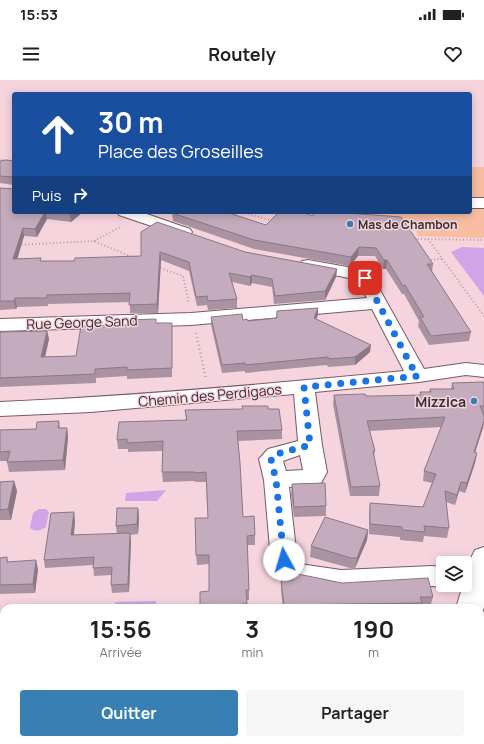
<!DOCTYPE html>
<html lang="fr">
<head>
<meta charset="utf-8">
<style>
  :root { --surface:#fff; --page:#f6f6f6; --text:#202124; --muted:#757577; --accent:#387fb4 }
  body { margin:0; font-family:Manrope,sans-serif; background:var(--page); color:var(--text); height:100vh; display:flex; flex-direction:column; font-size:15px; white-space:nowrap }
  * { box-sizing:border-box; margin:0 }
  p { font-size:13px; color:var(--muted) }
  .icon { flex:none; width:22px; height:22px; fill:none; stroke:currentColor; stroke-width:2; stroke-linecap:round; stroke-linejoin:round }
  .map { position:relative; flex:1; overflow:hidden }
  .sheet { position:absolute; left:0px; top:524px; width:484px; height:140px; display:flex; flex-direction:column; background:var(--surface); border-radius:12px 12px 0 0; box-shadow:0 2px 10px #0003 }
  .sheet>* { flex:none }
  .top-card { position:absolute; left:12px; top:12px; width:460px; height:122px; border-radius:4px; box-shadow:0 2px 10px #0003; background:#1a4fa0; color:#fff; overflow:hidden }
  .buttons { position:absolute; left:436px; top:476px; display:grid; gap:8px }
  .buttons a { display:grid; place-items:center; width:36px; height:36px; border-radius:4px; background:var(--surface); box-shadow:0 2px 10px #0003; font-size:20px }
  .pin { position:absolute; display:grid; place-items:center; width:34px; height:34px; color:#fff; margin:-17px; border-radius:8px; box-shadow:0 2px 6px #0006 }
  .me { position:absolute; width:44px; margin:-22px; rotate:354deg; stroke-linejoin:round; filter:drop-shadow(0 0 3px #0008) }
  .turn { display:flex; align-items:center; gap:14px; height:84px; padding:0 20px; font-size:18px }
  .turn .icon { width:52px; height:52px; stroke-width:2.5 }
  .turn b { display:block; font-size:28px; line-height:34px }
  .then { display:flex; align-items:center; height:38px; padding:0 20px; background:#0003; gap:8px; font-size:15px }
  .eta { display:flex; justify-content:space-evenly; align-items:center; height:68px; text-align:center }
  .eta b { font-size:24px; font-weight:700; line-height:28px }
  .cta { display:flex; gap:8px; margin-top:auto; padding:8px 20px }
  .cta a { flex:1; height:46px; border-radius:4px; background:var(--accent); color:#fff; font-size:16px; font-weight:700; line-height:46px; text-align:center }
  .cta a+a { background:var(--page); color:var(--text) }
  .status { display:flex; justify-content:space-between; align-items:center; height:28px; padding:0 20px; background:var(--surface); direction:ltr }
  .status svg { height:11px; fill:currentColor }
  header { display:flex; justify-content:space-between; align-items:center; height:52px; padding:0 20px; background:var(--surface); font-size:18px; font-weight:700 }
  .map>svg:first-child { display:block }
</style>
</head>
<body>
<div class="status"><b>15:53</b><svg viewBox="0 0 49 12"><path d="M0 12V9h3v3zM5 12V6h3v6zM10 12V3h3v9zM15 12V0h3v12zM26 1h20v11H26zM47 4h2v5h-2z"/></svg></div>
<header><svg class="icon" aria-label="menu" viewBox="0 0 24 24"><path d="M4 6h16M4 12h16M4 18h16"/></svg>Routely<svg class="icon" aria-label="heart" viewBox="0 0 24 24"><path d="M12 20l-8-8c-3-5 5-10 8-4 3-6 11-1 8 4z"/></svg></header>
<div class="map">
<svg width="484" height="664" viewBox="0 0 484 664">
  <rect width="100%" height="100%" fill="#f5d4dd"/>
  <!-- green -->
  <path fill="#f9bea1" d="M470 87H484V158L418 156 415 146 359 142 360 132H470Z"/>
  <!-- water -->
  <g fill="#d1a4e9">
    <path d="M462 167 484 168V216L451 172Z"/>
    <path d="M166 410 157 421H125L126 413Z"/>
    <path d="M39 429H46L49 432 46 447C40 451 36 452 30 448L33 433Z"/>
    <path d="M156 521V528H115V522Z"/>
  </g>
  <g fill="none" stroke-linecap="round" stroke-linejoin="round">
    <!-- minor casing -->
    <g stroke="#775a62" stroke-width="2">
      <g id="minor">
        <rect x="470" y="118" width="14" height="10"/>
        <path d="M117 132H141L190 149 192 152 190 155 184 157 178 155 119 135Z"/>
        <path d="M308 180 353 188 371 194 424 289 466 283 484 285V297L466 295 419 302 315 312 322 365 327 392 321 403 313 405 289 407 297 479 300 484 341 490 432 486 443 487V505H451L443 507 432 506 341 512 282 500 271 480 264 400 259 379 268 369 298 361 294 314 91 332 0 336V322C135 316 269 304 404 291L372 229 191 245 0 251V239L191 233 367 218 358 201 349 198 302 189 299 185 302 181ZM300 375 303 390 286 391 283 381Z"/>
        <path d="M484 467V528L480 536V528H456L463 505H465C465 493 469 481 475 470Z"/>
        <rect x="270" y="660" width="32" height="4"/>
        <path d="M416 660H448L447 664H415Z"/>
      </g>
    </g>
    <!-- path-far2 -->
    <path stroke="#b79da4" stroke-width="1.5" stroke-dasharray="0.5 2" stroke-linecap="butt" d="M0 79 14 81"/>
    <!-- path-far1 -->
    <g stroke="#b79da4" stroke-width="2" stroke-dasharray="1 2.5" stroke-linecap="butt">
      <path d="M241 132 273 141"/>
      <path d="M414 159 484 160"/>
      <path d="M428 159 484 236"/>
      <path d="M94 161 122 146"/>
      <path d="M18 165 94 161 132 177"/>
      <path d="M427 180 442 179"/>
      <path d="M157 187 183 196 189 223"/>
    </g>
    <!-- path -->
    <path stroke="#b79da4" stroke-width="2.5" stroke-dasharray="1 3" stroke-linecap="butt" d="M196 253 206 299"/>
    <!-- minor -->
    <use href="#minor" fill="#fff" fill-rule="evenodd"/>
  </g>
  <!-- wall -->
  <g fill="#a993a3">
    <path d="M0 81H14V132H83L71 142 47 139 37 157 24 156 17 179 41 181H74L141 176V152L245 172 337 189 336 197 325 220 274 224 272 207 252 203 250 206 232 202 237 219V228L208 230 207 225 197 226 189 191 161 180 158 233H130V222L48 224V226L17 227 16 229 0 230V108L14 109V105L0 103Z"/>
    <path d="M172 133 266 145 313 136 347 133 433 184 432 192 471 252 469 261 429 265 418 246 419 241 404 214H402L386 189H383L375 176H358L350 186 254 169 173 141Z"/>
    <path d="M318 228V235L316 239 370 272 355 285 328 287 327 285 245 293V291L222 293 211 245V237L243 240 248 241 276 238 277 231Z"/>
    <path d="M156 243H172V297L127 299V296L96 298V303L0 307V252L47 251 49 259 45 277 76 276 128 245Z"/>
    <path d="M484 302V342L475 372 477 373 475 383 465 413 459 411 455 425 446 422 449 448 447 458 424 456 423 462 400 460V457L369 454V432L370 423 423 427 432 403 423 401 424 391 441 347 369 351 375 371 374 376 380 406 379 416H350L333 324 334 315 375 316 420 315V312H429L430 309H451L452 303Z"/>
    <path d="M268 329 282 350V359L238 361 243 437 255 455V465H247L249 510V520H246L247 528H200L209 511V484L197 485 196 475 208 438 206 402H195V401L163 402 162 392V371L128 372V369H118L117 360 186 340 185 330Z"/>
    <path d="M59 341 60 348H67L68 357 65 390 9 392 7 382V381H0V350L36 349Z"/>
    <path d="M14 401 17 411 11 440H0V402Z"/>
    <path d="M292 404 326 426V436L294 437 291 414Z"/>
    <path d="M138 428 139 438 138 454 130 455 131 461 129 512 112 513 111 505 112 495 94 496 93 485 45 488 44 480 75 440 74 455 117 454 116 446Z"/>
    <path d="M368 450 367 460 355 488H350L310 477 311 466Z"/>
    <path d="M7 477 8 482 38 489 35 513 0 514V478Z"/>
    <path d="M293 493 342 503 433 517 430 527H421V528H283L281 511V501L292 500Z"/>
  </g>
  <!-- shaded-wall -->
  <g fill="#8a7885">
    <path d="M45 132H46L47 139 37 157 35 149Z"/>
    <path d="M73 132H83L71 142 70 134Z"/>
    <path d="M23 148 24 156 15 187 13 179Z"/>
    <path d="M359 167 358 176 350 186 351 177Z"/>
    <path d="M160 172 161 180 158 233 157 224Z"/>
    <path d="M384 180H387L386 189H383Z"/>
    <path d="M337 189 336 197 325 220V211Z"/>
    <path d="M252 195V203L250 206V197Z"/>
    <path d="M15 218 17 227 16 229 14 221Z"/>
    <path d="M318 228V235L313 245 314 238Z"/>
    <path d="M47 251 49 259 43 286 41 277Z"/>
    <path d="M371 265 370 272 355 285V277Z"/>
    <path d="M484 341 483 348 472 382 474 372Z"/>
    <path d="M67 348 68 357 65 390 63 380Z"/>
    <path d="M477 373 475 383 465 413 467 403Z"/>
    <path d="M14 401 17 411 11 440 8 429Z"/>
    <path d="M461 402 459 411 455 425 457 415Z"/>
    <path d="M138 428 139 438 138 454 137 444Z"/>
    <path d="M74 432 75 440 73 463 71 455Z"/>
    <path d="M368 450 367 460 355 488 357 478Z"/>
    <path d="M130 453 131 461 129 512 128 504Z"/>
    <path d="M36 480 38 489 35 513 33 504Z"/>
  </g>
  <!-- building -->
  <g fill="#c5abbe" stroke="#8a7885">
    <path d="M6 80 14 81V132H45L35 149 23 148 13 179 41 178 40 181H74L75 178 141 176V152L157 142 245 172 337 189 325 211 275 216 272 199 252 195 250 197 229 193 237 219 208 221 207 216 196 217 189 182 160 172 157 224 129 225 130 213 47 215V218H15L14 221H0V108L14 109V97L0 96V81Z"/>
    <path d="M54 132H73L70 134Z"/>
    <path d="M174 132H226L266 145 279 132H302L313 136V132H347V133L401 137 433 184H427L471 252 431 256 420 237H424L405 205 403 206 387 180H384L376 168 359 167 351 177 254 160 172 133Z"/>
    <path d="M318 228 314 238 371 265 355 277 329 279 328 277 245 285V283L222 285 211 237 242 234 243 240 247 239 248 241 277 238V231Z"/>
    <path d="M156 239V243H172V288L127 290V287L95 289V294L0 298V252L47 251 41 277 76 276 81 246 128 245V240Z"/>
    <path d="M484 302V326H480L484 336V341L474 372 477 373 467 403 461 402 457 415 445 411 449 448 424 446 425 452 402 450V447L370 444V423L423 427 436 394 424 391 445 337 367 341 375 371H373L380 406 351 407 334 315 365 314 366 316H375L421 315 420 312H431L430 309H454L452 303Z"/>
    <path d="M242 326H268V329H279L282 350 237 351 240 383 243 437 254 436 255 455 247 456 249 510H246L247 524H242V528H200V512L209 511V475H196L195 438H208L206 392 195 393V392H162L163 361 127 363V359L117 360 119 342 187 340 185 330 243 329Z"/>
    <path d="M59 341 58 348H67L63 380 7 382 10 371 0 372V350L36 349 37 342Z"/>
    <path d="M14 401 8 429 0 430V402Z"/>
    <path d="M325 403 326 426 294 427 292 404Z"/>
    <path d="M117 428H138L137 444 116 446Z"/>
    <path d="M74 432 71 455 130 453 128 504 111 505 112 487 93 488 94 477 44 480 51 433Z"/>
    <path d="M325 437 368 450 357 478H351L311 466Z"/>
    <path d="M7 477V482L36 480 33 504 0 505V478Z"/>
    <path d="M293 493 342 503 428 498 433 517H420L422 523 284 525 281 501 293 500Z"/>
    <rect x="213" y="660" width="30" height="4"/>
  </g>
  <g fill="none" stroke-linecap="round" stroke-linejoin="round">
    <!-- route -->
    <path stroke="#1a73e8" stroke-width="7" stroke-dasharray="0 12.6" d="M284 480 276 400 271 379 276 374 310 365 304 307 418 296 413 289 365 198"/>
  </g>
  <!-- markers -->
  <g fill="#387fb4" stroke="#f5d4dd" stroke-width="1.5">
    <circle cx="350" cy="144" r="4"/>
    <circle cx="474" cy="321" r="4"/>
  </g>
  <g text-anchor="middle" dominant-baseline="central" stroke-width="3" stroke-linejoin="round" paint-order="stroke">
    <!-- far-poi labels -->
    <g font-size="12" font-weight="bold" fill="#3a2e31" stroke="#f5d4dd" text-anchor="start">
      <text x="358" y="144">Mas de Chambon</text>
    </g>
    <!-- street labels -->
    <g font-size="14" fill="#3a2e31" stroke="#f5d4dd">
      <text transform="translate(82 242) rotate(-2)">Rue George Sand</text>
      <text transform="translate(210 315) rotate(-5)">Chemin des Perdigaos</text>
    </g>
    <!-- poi labels -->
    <g font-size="14" font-weight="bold" fill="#3a2e31" stroke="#f5d4dd" text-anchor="end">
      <text x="466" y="321">Mizzica</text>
    </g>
  </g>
</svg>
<div class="buttons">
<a><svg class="icon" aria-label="layers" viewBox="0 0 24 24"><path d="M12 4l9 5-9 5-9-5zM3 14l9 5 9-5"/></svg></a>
</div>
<div class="pin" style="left:365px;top:198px;background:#d93025"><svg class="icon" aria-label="arrive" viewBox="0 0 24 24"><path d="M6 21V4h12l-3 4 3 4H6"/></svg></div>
<svg class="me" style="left:284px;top:480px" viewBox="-20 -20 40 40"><circle r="19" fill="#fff"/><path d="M0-13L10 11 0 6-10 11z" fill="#1a73e8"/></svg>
<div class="top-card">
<div class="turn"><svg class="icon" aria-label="ahead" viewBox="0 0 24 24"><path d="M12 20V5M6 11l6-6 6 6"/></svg><div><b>30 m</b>Place des Groseilles</div></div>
<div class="then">Puis<svg class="icon" aria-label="right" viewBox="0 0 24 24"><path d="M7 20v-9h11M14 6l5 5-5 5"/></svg></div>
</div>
<section class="sheet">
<div class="eta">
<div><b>15:56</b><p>Arrivée</p></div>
<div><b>3</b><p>min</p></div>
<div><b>190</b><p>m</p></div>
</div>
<div class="cta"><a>Quitter</a><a>Partager</a></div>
</section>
</div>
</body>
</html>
